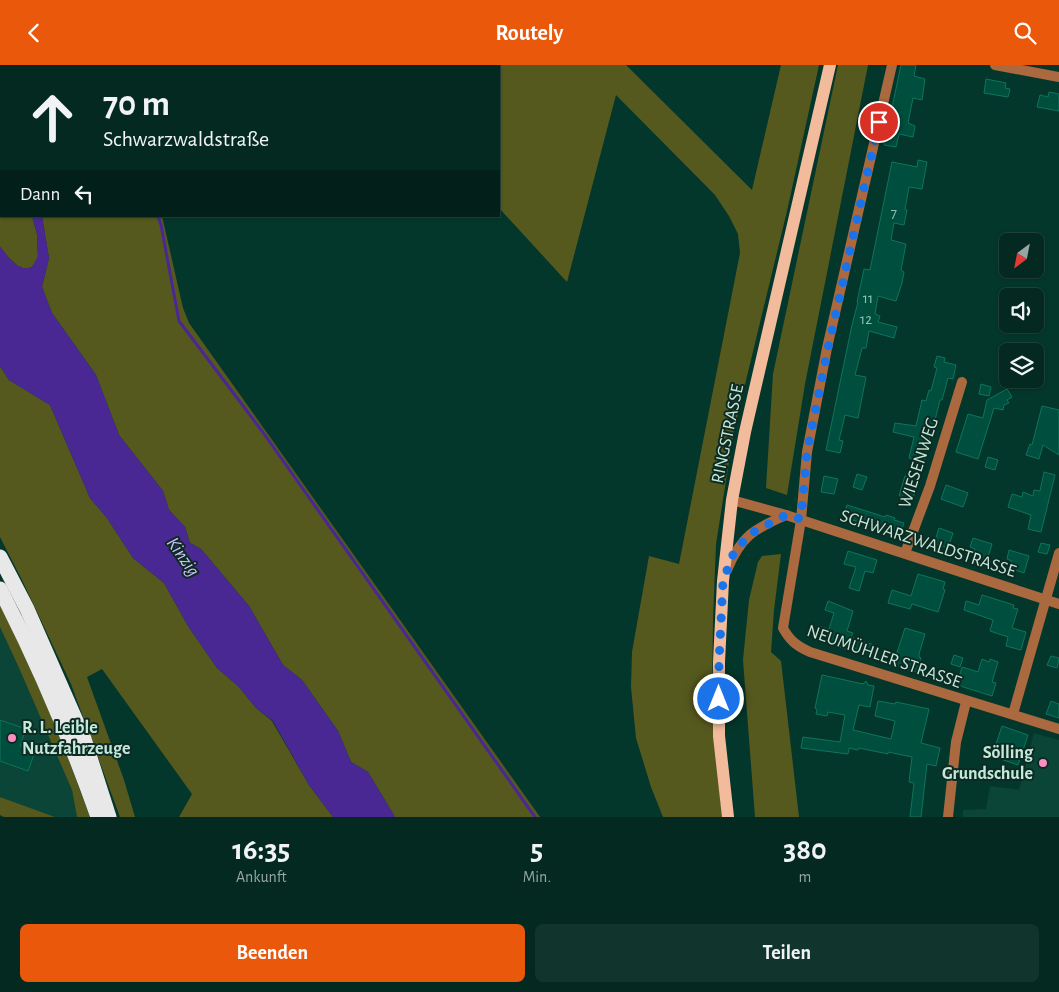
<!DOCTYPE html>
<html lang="de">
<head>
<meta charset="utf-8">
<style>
  :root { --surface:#032920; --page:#11352d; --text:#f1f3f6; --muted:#97a6a5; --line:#24453e; --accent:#ea580c }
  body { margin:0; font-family:"Alegreya Sans",sans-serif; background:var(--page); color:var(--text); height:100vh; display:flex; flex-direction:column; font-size:19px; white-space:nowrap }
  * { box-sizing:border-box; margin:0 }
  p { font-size:16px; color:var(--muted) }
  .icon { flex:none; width:28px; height:28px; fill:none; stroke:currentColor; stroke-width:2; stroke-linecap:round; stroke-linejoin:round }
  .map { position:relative; height:752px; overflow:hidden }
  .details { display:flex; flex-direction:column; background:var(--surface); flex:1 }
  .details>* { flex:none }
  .top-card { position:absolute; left:0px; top:0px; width:500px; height:152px; box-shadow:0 1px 4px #0004,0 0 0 1px var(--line); background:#032920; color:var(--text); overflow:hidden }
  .needle { width:32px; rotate:212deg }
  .tools { position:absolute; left:999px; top:168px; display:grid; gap:10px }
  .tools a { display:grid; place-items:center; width:45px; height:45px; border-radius:8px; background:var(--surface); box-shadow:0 1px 4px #0004,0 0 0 1px var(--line); font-size:25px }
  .pin { position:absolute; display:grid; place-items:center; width:42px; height:42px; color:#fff; margin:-21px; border:2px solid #fff; border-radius:50%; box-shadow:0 1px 5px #0007 }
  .me { position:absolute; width:55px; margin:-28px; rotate:0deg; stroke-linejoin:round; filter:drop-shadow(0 0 4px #0008) }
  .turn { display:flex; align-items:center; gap:18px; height:105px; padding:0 20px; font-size:22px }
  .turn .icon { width:65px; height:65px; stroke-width:2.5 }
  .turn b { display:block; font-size:35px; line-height:42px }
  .then { display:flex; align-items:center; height:48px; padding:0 20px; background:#0003; gap:10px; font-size:19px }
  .eta { display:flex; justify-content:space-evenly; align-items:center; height:85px; text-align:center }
  .eta b { font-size:30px; font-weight:700; line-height:35px }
  .cta { display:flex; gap:10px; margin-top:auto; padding:10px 20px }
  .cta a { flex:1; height:58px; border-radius:8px; background:var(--accent); color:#fff; font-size:20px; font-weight:700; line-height:58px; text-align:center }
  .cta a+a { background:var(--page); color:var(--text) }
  header { display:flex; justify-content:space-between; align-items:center; height:65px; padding:0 20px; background:var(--accent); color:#fff; font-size:22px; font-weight:700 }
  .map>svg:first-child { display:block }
</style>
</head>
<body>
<header><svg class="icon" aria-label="back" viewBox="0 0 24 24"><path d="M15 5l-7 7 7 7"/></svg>Routely<svg class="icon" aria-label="search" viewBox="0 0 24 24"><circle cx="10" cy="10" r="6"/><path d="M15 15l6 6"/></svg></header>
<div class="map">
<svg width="1059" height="752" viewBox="0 0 1059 752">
  <rect width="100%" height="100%" fill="#04372b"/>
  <!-- built -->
  <g fill="#0a4537">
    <path d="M0 562 19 603 72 725 77 752H55L0 732Z"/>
    <path d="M1034 668 1059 675V752H963V745L986 744 990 721 1019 725Z"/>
  </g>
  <!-- green -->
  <g fill="#56591e">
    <path d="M0 0H108L109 1H1V57Z"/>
    <path d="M366 0H626L752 125 781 0H819L787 146 734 365 716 479 713 554 712 637 722 752H663L651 722 636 673 631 622 632 587 649 491 679 499 740 188 738 169 729 151 715 130 616 30 567 217 499 143V1Z"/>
    <path d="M838 0H868L805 319 787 430 766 423 773 309Z"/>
    <path d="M0 73H1V151H32L37 169 38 192 32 202 25 204 18 201 10 194 0 182Z"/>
    <path d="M42 151H162L183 243 189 258 540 752H395L368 707 351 697 338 666 302 615 283 600 249 541 201 484 190 478 185 462 169 445 163 426 119 370 96 310 52 248 42 222 49 193Z"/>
    <path d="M0 301 9 315 50 340 90 433 107 453 133 493 164 518 188 561 217 603 239 622 256 643 272 656 309 720 333 752H179L192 729 102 604 87 612 124 715 135 752H120L71 619 22 515 0 472Z"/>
    <path d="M781 489 774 545 771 587 781 596 799 752H755L743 595 749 535 758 497 762 491Z"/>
    <path d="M0 536 49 643 90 752H77L72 725 19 603 0 562Z"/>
    <path d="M0 732 55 752H4L0 750Z"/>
  </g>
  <!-- water -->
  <path fill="#4a2893" d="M32 151H42L49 193 42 222 52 248 96 310 119 370 163 426 169 445 185 462 190 478 201 484 249 541 283 600 302 615 338 666 351 697 368 707 395 752H333L309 720 273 656 256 643 239 622 217 603 188 561 164 518 133 493 107 453 90 433 50 340 9 315 0 301V182C8 191 18 208 32 202L38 191 37 169Z"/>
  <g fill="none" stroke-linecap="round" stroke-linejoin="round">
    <!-- stream -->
    <g stroke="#4a2893" stroke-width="3">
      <path d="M104 0 105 1"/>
      <path d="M158 151 161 160 179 256 262 366 535 752"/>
    </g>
  </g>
  <!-- building -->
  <g fill="#004e3d" stroke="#0f745c">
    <path d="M901 0H916L914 11 925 14 922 35 913 33 908 58 915 61 913 72 899 69 896 82 884 80Z"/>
    <path d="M986 14 1006 18 1005 23 1010 24 1008 32 984 28Z"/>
    <path d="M1049 27 1059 29V46L1037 42 1040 30 1048 32Z"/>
    <path d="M918 95 927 97 922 124 909 122 905 144 907 145 904 160 894 158 891 175 906 179 901 205 904 207 902 218 896 236 878 231 875 249 880 251 878 257 897 262 894 273 869 266 866 283H862L855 310 866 312 858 353 845 350 839 375 843 376 840 388 826 385 852 260 858 237H857L864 204 870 205 892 97 917 102Z"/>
    <path d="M937 291 945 293 944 297 956 300 953 314 948 313 942 335H940L931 371H930L924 397 909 393 914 372 893 367 895 358 916 361 922 335 926 336 929 325 931 326 937 303 934 302Z"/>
    <path d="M981 319 991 322 989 331 979 329Z"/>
    <path d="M1007 324 1012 332 1007 335 1009 338 1004 340 1003 345 994 343 978 394 956 387 968 349 983 353 987 335Z"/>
    <path d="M1042 341 1059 345V390L1043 380 1039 394 1026 390 1030 379 1032 380Z"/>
    <path d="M988 392 998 395 995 405 985 402Z"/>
    <path d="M1044 407 1055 410 1041 467 1028 464 1031 450 1008 442 1012 429 1022 432 1023 427 1033 431 1034 425 1040 426Z"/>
    <path d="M857 409 867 412 862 425 853 422Z"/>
    <path d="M824 411 838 414 834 429 821 427Z"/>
    <path d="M905 411 919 415 912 435 899 431Z"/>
    <path d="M946 420 968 428 963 442 941 434Z"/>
    <path d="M847 440 885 452 886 450 895 453 894 455 904 458 900 470 843 452Z"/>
    <path d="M939 463 953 468 948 483 934 479Z"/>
    <path d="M973 473 992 479 987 496 973 491 975 484 970 482Z"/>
    <path d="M1041 478 1050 480 1047 489 1038 487Z"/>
    <path d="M1009 485 1029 491 1024 508 1009 503 1012 496 1007 494Z"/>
    <path d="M848 486 877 495 873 508 865 506 859 526 849 523 856 502 844 499Z"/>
    <path d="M918 509 945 517 943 524 945 525 938 547 912 539 910 544 888 538 892 525 911 531Z"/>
    <path d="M982 530 1014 540 1013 543 1018 544 1012 563 1026 567 1021 585 1006 581 1008 572 990 566 993 555 964 545 966 536 979 540Z"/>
    <path d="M828 536 853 546 847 566 853 568 851 572 856 574 874 580 871 589 853 583 852 586 814 574 818 561 829 564 834 548 825 545Z"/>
    <path d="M905 563 925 569 919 589V592L921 593 916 607 893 600Z"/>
    <path d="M954 590 963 593 960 602 951 599Z"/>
    <path d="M1051 591 1059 593 1057 603 1047 600Z"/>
    <path d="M982 594 989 597 990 594 998 597 992 617 996 618 992 631 957 620 962 602 978 607Z"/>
    <path d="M822 610 863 619 866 616 868 620 874 621 870 642 859 640 853 665 891 674 895 656 875 651 878 636 895 639 896 637 929 644 921 678 940 683 936 701 927 699 921 752H910L914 718 909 717 912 692 888 687V689L859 683 858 685 849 683 848 689 801 683 803 672 840 677 845 650 828 647 827 651 816 649 817 645 815 643Z"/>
    <path d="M1051 636 1059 639V653L1046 649Z"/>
    <path d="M0 655 26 664 20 681 35 687 28 706 0 696Z"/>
    <path d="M1002 661 1028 670 1018 700 992 691Z"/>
  </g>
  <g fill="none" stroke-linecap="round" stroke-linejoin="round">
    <!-- street -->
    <g stroke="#ab6940" stroke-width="10">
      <path d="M892 0 827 283 807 387 801 455 783 563C790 576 797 581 810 587L1059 664"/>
      <path d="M995 0 1059 12"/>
      <path d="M732 435 786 450 1059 539"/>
      <path d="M905 488 930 421 962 317"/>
      <path d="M727 505C741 471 754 464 786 450"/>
      <path d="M1013 649 1059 488"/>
      <path d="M948 752 956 677 966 637"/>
    </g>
    <!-- primary -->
    <path stroke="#f2bc9c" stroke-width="12" d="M728 752 719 671V597L723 516 732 435 745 367 830 0"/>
    <!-- highway -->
    <g stroke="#e8e8e8" stroke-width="15">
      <path d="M0 492 27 544 84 674 109 752"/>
      <path d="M0 524C38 598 70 673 98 752"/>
    </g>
  </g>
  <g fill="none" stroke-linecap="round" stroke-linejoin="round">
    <!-- route -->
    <path stroke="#1a73e8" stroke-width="9" stroke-dasharray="0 16.2" d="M719 634V597L723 516 734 487 750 469 786 450 801 454 807 387 828 283 879 57"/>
  </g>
  <!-- markers -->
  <g fill="#fc8fc2" stroke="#0e2a22" stroke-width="2">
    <circle cx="12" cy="673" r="5"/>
    <circle cx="1043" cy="698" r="5"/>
  </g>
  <g text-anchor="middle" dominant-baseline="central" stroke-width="4" stroke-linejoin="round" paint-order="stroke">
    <!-- number labels -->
    <g font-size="15" fill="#91c3b4">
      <text x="894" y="148">7</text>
      <text x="868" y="233">11</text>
      <text x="866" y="254">12</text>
    </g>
    <!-- street labels -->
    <g font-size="18" fill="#c1eadb" stroke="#0e2a22">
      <text transform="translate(728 369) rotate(-78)">RINGSTRASSE</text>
      <text transform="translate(919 398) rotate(-72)">WIESENWEG</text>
      <text transform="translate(928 479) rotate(18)">SCHWARZWALDSTRASSE</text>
      <text transform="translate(884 592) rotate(19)">NEUMÜHLER STRASSE</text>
    </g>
    <!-- poi labels -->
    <g font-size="18" font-weight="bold" fill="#c1eadb" stroke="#0e2a22" text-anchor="start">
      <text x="22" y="663">R. L. Leible<tspan x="22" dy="21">Nutzfahrzeuge</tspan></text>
      <text x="1033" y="688" text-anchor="end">Sölling<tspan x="1033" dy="21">Grundschule</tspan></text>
    </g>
    <!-- water labels -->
    <g font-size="19" font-style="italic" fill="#cbc3fb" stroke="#0e2a22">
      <text transform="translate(183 492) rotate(55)">Kinzig</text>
    </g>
  </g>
</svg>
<div class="tools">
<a><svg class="needle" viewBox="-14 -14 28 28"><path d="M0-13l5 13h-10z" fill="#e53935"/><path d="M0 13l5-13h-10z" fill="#97a6a5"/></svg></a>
<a><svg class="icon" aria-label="sound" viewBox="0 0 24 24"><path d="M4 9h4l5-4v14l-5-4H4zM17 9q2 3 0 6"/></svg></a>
<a><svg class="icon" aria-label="layers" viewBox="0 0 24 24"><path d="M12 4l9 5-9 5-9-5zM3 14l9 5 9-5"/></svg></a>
</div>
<div class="pin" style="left:879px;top:57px;background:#d93025"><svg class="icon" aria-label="arrive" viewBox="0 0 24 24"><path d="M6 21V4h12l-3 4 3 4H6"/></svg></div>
<svg class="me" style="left:719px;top:634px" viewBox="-20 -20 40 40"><circle r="17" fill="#1a73e8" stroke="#fff" stroke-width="3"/><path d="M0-11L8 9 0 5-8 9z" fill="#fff"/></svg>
<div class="top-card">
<div class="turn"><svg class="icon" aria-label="ahead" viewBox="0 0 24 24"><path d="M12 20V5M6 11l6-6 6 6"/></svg><div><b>70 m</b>Schwarzwaldstraße</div></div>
<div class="then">Dann<svg class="icon" aria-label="left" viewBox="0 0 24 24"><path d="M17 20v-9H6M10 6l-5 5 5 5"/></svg></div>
</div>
</div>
<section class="details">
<div class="eta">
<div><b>16:35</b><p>Ankunft</p></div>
<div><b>5</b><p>Min.</p></div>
<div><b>380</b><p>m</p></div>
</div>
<div class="cta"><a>Beenden</a><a>Teilen</a></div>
</section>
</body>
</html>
